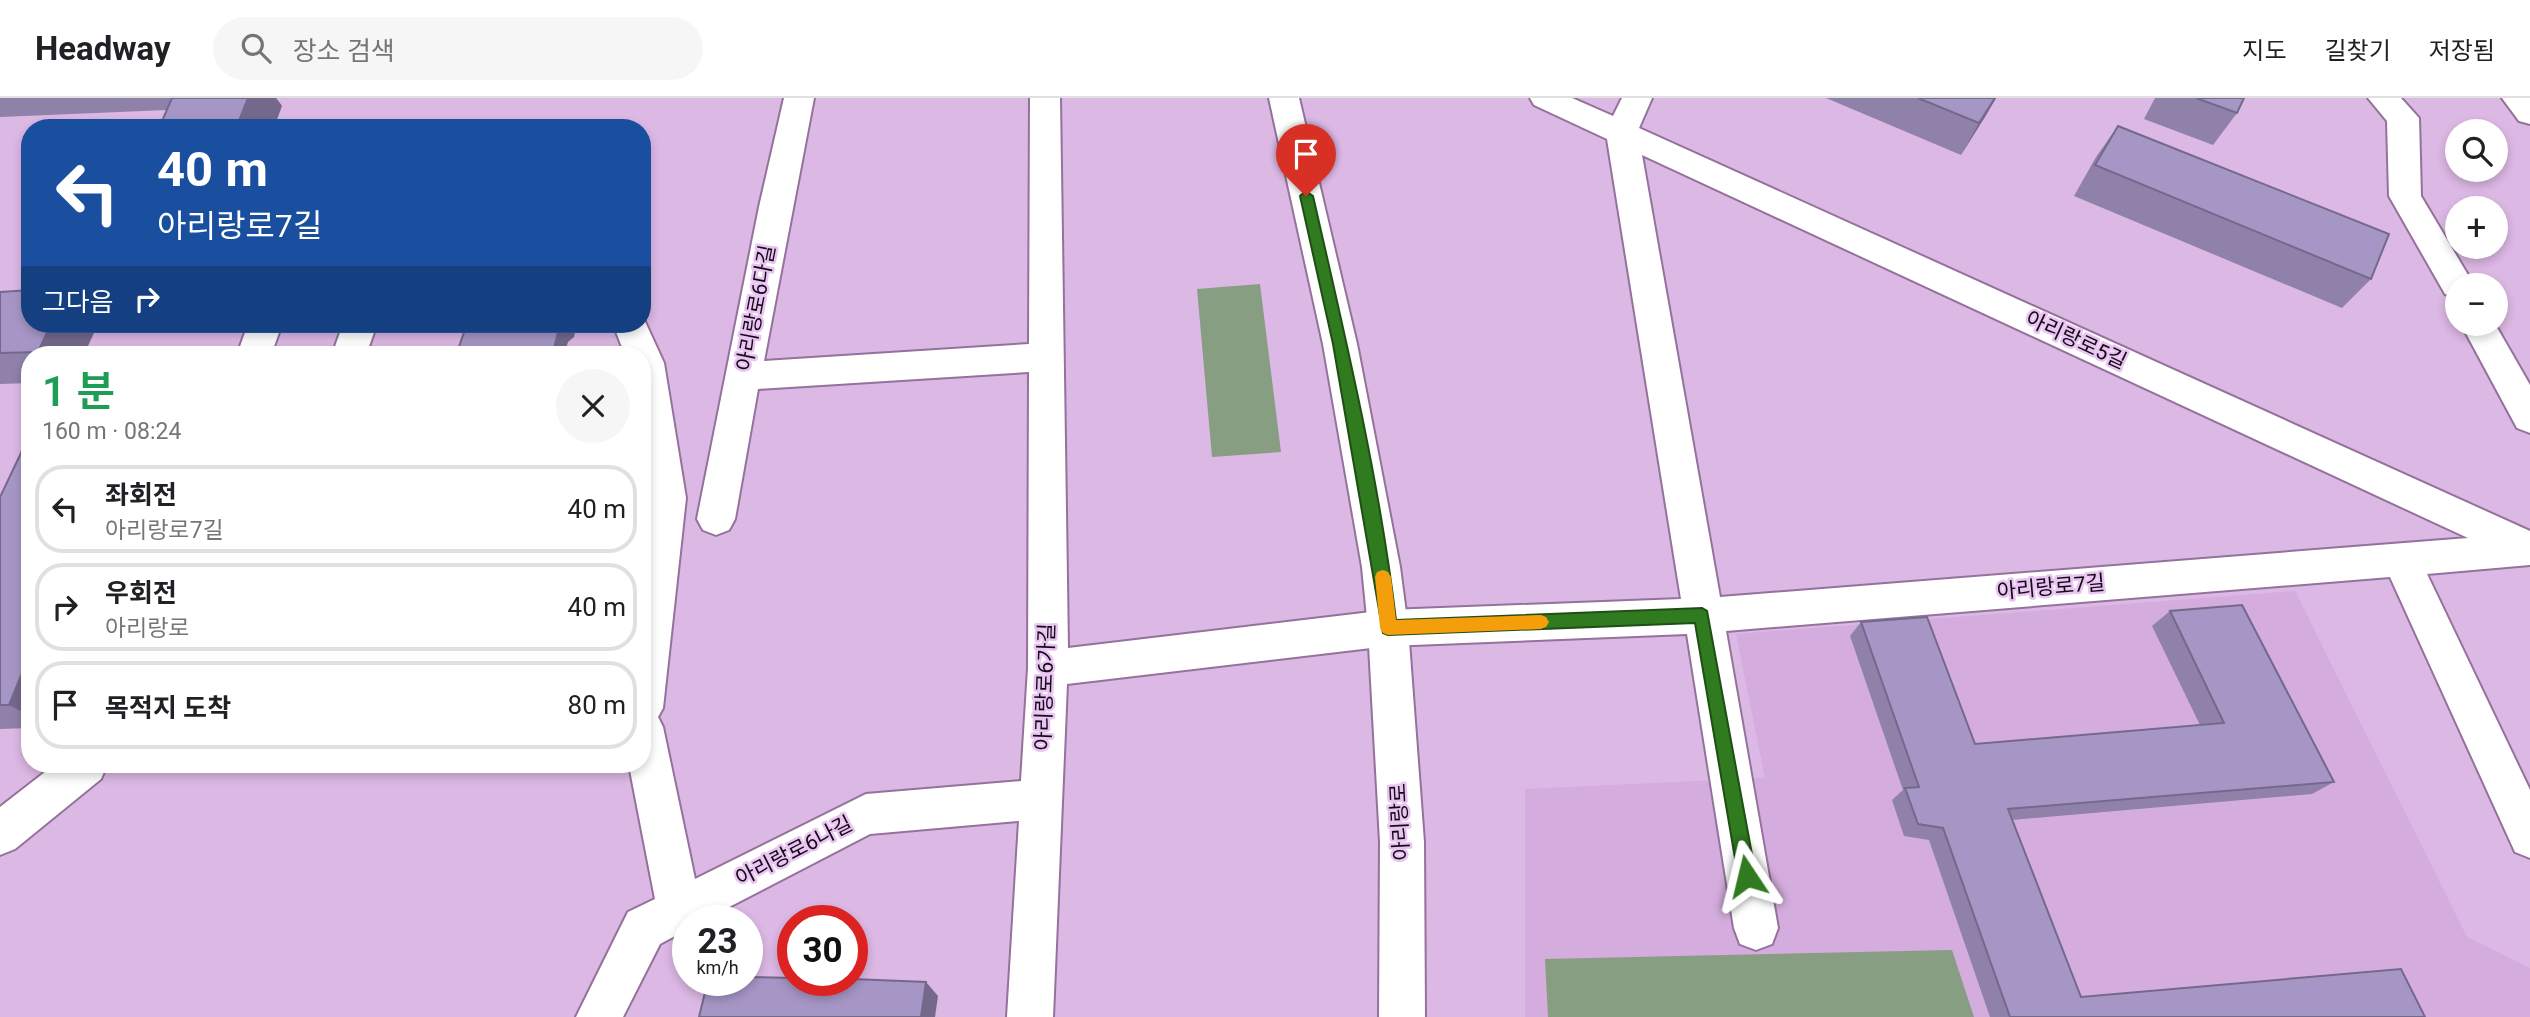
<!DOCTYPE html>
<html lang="ko">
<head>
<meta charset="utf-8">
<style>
  :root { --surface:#fff; --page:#f6f6f6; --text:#202124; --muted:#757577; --line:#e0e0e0 }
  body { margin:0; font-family:Roboto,"Noto Sans KR",sans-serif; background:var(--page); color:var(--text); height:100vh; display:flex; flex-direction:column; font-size:26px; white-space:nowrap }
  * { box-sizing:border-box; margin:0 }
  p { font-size:23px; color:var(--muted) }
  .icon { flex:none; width:38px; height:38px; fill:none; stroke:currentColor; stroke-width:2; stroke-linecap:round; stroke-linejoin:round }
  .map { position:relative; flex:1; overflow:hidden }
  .details { position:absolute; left:21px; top:248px; width:630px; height:427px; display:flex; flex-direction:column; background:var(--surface); border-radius:28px; box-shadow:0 4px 10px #0003 }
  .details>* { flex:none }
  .hud { position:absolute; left:21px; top:21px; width:630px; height:214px; border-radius:28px; box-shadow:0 4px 10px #0003; background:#1a4fa0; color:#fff; overflow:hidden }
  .fabs { position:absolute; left:2445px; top:21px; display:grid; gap:14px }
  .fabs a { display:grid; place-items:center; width:63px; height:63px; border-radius:50%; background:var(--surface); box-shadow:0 4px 10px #0003; font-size:35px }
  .speed { position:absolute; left:672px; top:807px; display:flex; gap:14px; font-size:35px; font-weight:700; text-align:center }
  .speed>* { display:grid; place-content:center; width:91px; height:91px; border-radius:50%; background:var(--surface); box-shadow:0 4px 10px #0003; line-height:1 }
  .speed small { font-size:18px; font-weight:400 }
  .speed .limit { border:10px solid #d22; background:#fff; color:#111 }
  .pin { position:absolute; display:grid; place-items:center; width:60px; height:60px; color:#fff; margin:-72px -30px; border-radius:50% 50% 50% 0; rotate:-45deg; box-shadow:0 0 7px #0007 }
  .pin .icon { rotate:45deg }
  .me { position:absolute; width:77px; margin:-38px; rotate:350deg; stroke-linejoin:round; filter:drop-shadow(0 0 5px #0008) }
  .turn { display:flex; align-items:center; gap:24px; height:147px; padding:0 21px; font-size:32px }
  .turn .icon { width:91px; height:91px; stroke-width:2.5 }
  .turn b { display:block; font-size:49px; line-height:60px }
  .then { display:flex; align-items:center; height:66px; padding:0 21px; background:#0003; gap:14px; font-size:26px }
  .round { display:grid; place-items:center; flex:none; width:74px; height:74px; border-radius:37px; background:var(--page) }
  .head { display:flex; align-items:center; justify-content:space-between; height:119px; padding:0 21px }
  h1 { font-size:42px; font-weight:600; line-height:52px; color:#1e9e55 }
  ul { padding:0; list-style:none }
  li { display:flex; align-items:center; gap:21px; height:88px; margin:0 14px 10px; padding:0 7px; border:4px solid var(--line); border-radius:28px }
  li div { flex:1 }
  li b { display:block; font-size:26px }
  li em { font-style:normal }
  header { display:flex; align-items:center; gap:42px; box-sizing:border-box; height:98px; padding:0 35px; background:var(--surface); border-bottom:2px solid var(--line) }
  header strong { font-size:33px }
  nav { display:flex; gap:38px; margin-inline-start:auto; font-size:24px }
  .search { width:490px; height:63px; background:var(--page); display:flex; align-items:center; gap:18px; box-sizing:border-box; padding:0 24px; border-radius:38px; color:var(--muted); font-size:26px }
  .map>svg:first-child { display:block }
</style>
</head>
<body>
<header>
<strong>Headway</strong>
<div class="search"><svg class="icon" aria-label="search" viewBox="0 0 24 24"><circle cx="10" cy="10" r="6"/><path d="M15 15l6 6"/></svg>장소 검색</div>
<nav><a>지도</a><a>길찾기</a><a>저장됨</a></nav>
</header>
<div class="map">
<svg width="2530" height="919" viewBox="0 0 2530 919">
  <rect width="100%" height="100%" fill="#dcb8e4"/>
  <!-- built -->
  <path fill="#d4acdd" d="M2295 493 2467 839 2530 870V919H1525V691L1765 680 1736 536Z"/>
  <!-- green -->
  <g fill="#879e82">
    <path d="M1260 186 1281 354 1212 359 1197 191Z"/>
    <path d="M1952 852 1974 919H1548L1545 861Z"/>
  </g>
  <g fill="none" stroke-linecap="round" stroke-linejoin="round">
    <!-- minor casing -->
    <g stroke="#94729b" stroke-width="4">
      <g id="minor">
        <path d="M784 0H814L764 263 1029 246 1030 0H1060L1068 550 1388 512 1681 501 1607 41 1534 7 1530 0H1572L1613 18 1622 0H1652L1639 30 2530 433V467L2427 476 2530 692V760L2515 754 2390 479 1726 533 1778 830 1772 846 1756 852 1740 846 1734 830 1687 536 1388 548 1067 586 1053 919H1007L1019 723 870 736 704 822H688V831L660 846 623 919H576L628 814 655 801 629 667H642V447L648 400 642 359V257H625L613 226H642V217L664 265 686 400 663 610 658 619 663 629 695 781 866 696 1021 683 1028 570 1029 274 758 291 735 421 729 432 716 437 703 432 697 421 759 109ZM1642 57 2468 440 1720 499Z"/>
        <path d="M2368 0H2401L2419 20 2421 98 2474 187H2457V200L2445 196 2389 98 2387 23Z"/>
        <path d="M2502 0H2530V26L2519 23Z"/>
        <path d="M248 226H282L271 257H237Z"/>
        <path d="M343 226H377L366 257H332Z"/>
        <path d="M2461 226H2495L2530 287V335L2517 330Z"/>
        <path d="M54 667H107L101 681 15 751 0 757V709Z"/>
      </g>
    </g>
    <!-- secondary casing -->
    <g stroke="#94729b" stroke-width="4">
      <path id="secondary" d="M1269 0H1299L1357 246 1400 469 1408 530 1424 744 1425 919H1379L1380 744 1368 530 1362 469 1323 246Z"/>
    </g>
    <!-- minor -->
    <use href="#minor" fill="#fff" fill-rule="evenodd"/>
    <!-- secondary -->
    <use href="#secondary" fill="#fff" fill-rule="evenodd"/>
  </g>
  <!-- wall -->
  <g fill="#8f81aa">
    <path d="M0 0H276L282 8 167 12 0 19Z"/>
    <path d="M1826 0H1996L1961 57Z"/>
    <path d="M2155 0H2244L2237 15 2213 47 2144 21Z"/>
    <path d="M2118 28 2371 181 2342 210 2074 98 2096 59Z"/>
    <path d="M0 194 85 254 153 252 158 257H30V285L0 286Z"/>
    <path d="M30 336V630L0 631V399Z"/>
    <path d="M2170 513 2334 684 2312 696 2012 722 2081 899 2425 919H1990L1929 742 1904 738 1892 702 1903 692 1850 538 1861 524 1975 646 2200 627 2152 528Z"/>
  </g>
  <!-- shaded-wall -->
  <g fill="#74698b">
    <path d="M248 0H276L282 8 274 30H236Z"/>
    <path d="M1995 0H1996L1985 19 1961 57 1979 25Z"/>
    <path d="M51 226H98L84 257H43L38 254Z"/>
    <path d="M565 226H577L574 239 568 244 564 257H552L559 231Z"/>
    <path d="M30 556V618L9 607Z"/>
    <path d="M926 884 938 898 935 919H921Z"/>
  </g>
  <!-- building -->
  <g fill="#a696c6" stroke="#74698b" stroke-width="2">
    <path d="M172 0H248L236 30H159Z"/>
    <path d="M1918 0H1995L1979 25Z"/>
    <path d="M2196 0H2244L2237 15Z"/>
    <path d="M2118 28 2389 136 2371 181 2095 67Z"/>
    <path d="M30 192V226H51L38 254 0 255V194Z"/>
    <path d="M467 226H565L559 231 552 257H456Z"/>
    <path d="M153 252 151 257H67L68 255Z"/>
    <path d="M30 336V556L9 607H0V399Z"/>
    <path d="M2242 507 2334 684 2008 711 2081 899 2401 871 2425 919H2010L1943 730 1918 726 1905 690 1919 689 1861 524 1927 519 1975 646 2224 625 2170 513Z"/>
    <path d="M747 879 793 880V882L852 881 926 884 921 919H699L708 882H747Z"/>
  </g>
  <!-- route -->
  <path fill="#307a1f" stroke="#1f4f14" stroke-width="2" d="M1306 93 1313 98C1345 238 1379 379 1396 522L1702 510 1707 513 1756 778 1754 784 1747 787 1741 784 1738 778 1695 525 1388 537 1383 535 1333 246 1300 98Z"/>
  <!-- slow -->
  <path fill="#f59e0b" d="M1383 472 1388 474 1391 479 1396 522 1541 517 1546 519 1549 524 1546 529 1541 531 1388 537 1383 535 1380 530 1375 479 1377 474Z"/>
  <g text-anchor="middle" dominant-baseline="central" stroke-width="5" stroke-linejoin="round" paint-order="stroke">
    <!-- street labels -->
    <g font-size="21" fill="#150918" stroke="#e9c5f1">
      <text transform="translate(756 210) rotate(-79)">아리랑로6다길</text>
      <text transform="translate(2076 242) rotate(25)">아리랑로5길</text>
      <text transform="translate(2051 489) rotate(-5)">아리랑로7길</text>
      <text transform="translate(1045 589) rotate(-88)">아리랑로6가길</text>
      <text transform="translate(1400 724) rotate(-93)">아리랑로</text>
      <text transform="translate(794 753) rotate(-27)">아리랑로6나길</text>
    </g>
  </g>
</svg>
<div class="fabs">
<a><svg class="icon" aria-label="search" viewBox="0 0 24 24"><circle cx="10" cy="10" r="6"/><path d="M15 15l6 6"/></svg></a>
<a>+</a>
<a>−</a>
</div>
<div class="speed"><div>23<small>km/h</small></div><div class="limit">30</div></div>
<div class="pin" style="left:1306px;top:98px;background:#d93025"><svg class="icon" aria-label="arrive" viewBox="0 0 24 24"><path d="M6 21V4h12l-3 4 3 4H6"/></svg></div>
<svg class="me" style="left:1747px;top:778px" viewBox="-20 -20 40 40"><path d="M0-17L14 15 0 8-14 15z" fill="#307a1f" stroke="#fff" stroke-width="4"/></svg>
<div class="hud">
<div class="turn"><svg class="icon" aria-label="left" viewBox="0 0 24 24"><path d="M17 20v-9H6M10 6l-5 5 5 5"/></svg><div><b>40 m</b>아리랑로7길</div></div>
<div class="then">그다음<svg class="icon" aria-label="right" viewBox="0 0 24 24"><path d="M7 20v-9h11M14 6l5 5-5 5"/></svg></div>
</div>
<section class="details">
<div class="head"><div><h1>1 분</h1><p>160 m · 08:24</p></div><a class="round"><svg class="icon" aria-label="close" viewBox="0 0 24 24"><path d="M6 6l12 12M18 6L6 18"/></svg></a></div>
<ul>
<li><svg class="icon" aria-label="left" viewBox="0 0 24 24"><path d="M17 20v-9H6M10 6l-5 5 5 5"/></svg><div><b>좌회전</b><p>아리랑로7길</p></div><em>40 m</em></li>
<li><svg class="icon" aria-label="right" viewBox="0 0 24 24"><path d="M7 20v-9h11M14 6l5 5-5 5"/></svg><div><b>우회전</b><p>아리랑로</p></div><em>40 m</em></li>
<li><svg class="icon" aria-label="arrive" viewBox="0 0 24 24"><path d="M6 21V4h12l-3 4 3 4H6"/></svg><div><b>목적지 도착</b></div><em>80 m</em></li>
</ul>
</section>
</div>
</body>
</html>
